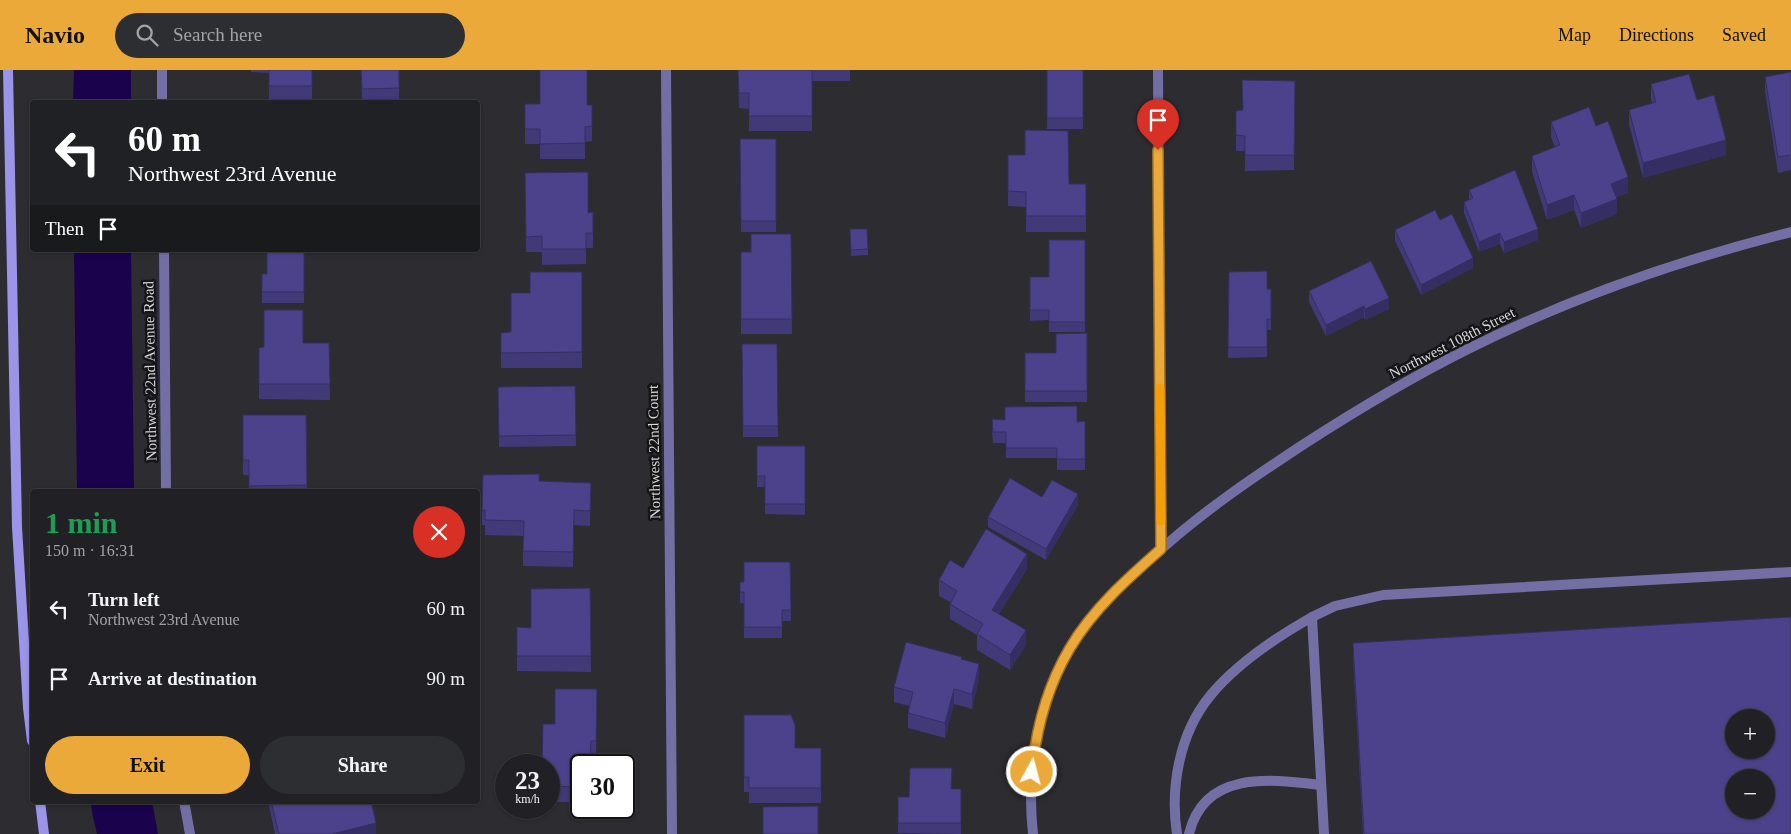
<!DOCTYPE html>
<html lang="en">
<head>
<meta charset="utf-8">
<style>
  :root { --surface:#212125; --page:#2d2e32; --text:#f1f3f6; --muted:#a2a3a7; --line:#3e3e42; --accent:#eba939 }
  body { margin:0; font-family:Georgia,serif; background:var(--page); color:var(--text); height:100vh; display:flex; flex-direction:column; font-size:19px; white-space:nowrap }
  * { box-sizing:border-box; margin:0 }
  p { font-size:16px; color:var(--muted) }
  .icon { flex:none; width:28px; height:28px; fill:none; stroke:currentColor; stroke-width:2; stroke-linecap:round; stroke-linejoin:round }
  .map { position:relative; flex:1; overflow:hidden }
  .side { position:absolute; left:30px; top:419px; width:450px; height:315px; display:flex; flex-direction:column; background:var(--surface); border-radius:5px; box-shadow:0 1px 4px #0004,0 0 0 1px var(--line) }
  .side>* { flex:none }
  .top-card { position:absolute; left:30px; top:30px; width:450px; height:152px; border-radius:5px; box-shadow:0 1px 4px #0004,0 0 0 1px var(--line); background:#202124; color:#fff; overflow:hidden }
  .fabs { position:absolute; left:1725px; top:639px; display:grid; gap:10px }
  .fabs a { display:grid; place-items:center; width:50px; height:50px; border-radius:50%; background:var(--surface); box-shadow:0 1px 4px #0004,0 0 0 1px var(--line); font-size:25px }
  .speed { position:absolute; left:495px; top:684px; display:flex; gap:10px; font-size:25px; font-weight:700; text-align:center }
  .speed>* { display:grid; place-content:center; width:65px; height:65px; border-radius:50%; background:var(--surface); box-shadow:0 1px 4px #0004,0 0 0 1px var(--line); line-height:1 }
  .speed small { font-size:12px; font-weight:400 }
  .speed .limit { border:2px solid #111; border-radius:8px; background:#fff; color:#111 }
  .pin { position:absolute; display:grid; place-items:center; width:42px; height:42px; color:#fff; margin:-51px -21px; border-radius:50% 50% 50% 0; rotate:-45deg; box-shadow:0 0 5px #0007 }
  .pin .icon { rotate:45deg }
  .me { position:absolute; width:55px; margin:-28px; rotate:7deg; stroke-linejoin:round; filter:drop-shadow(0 0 4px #0008) }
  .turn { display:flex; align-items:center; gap:18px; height:105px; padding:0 15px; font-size:22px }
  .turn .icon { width:65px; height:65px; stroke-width:2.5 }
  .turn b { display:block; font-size:35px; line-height:42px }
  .then { display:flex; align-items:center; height:48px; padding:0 15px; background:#0003; gap:10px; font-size:19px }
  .round { display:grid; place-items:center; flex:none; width:52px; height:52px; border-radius:26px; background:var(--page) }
  .overview { display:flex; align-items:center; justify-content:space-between; height:85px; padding:0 15px }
  h1 { font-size:30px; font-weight:700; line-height:38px; color:#1e9e55 }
  .button { display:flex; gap:10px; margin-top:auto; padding:10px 15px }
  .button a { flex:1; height:58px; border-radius:30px; background:var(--accent); color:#111; font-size:20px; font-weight:700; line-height:58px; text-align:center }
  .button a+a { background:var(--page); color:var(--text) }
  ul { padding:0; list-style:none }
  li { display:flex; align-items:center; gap:15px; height:70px; padding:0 15px }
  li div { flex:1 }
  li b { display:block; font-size:19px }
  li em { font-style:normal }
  header { display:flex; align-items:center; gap:30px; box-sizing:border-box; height:70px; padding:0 25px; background:var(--accent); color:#111 }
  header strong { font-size:24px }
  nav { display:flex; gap:28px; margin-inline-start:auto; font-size:18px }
  .search { width:350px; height:45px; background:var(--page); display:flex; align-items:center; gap:12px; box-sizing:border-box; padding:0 18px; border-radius:28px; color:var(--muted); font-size:19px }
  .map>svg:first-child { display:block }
</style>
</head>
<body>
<header>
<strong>Navio</strong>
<div class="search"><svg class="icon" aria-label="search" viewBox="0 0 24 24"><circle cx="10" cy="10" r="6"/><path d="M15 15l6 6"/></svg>Search here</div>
<nav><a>Map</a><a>Directions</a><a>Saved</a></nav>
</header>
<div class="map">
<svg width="1791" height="764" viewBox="0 0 1791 764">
  <rect width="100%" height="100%" fill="#2c2c31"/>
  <!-- water -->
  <g fill="#1a034c">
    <path d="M74 0H131V32H73Z"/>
    <path d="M74 180H131L134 421H77Z"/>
    <path d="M91 731H152L158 764H97L92 742Z"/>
  </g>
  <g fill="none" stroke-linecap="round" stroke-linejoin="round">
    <!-- lane -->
    <g stroke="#736fa4" stroke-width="10">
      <path d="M1177 764C1170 718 1179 664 1210 626 1237 593 1275 568 1312 547"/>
      <path d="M1189 764C1204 700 1270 709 1321 715"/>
      <path d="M1324 764 1312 547 1335 536 1383 525 1791 502"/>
    </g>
    <!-- street -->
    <g stroke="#736fa4" stroke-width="10">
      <path d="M162 0V32"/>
      <path d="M666 0 672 764"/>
      <path d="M1158 0 1161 479"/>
      <path d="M164 180 166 421"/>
      <path d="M184 731 190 764"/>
      <path d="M1033 764C1026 701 1038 633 1070 577 1094 537 1131 505 1166 475 1208 438 1254 407 1301 376 1355 341 1410 308 1468 279 1570 228 1680 190 1791 162"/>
    </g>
    <!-- secondary -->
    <g stroke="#9b94e8" stroke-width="10">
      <path d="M8 0 17 457 28 638 32 671"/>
      <path d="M40 731 44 764"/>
    </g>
  </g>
  <!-- wall -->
  <g fill="#413978">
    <path d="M251 0H312V31H269V3L251 2Z"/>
    <path d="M361 0H399V29H362Z"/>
    <path d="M738 0H850V11H812V61H749V39L739 38Z"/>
    <rect x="1047" y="0" width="36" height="59"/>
    <path d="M1791 2V100L1778 103 1765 22V7Z"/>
    <path d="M1295 11 1294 100 1245 101V81H1236V41L1242 40Z"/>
    <path d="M1651 14 1697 30 1726 85 1643 108 1629 55V40L1652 33 1651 30Z"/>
    <path d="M525 34 592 35V71L585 72V89H540V74H525Z"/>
    <path d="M1551 52 1596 56 1628 123 1616 127 1617 144 1581 158 1574 140 1547 150 1532 102V86L1555 77 1551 67Z"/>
    <path d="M740 69H776V162H741Z"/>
    <path d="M1008 85 1069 114H1086V162H1026V137L1008 136Z"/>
    <path d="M525 103 588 143 593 142V178H586V194L542 195V182H526Z"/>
    <path d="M1469 120 1538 170 1504 183 1500 174 1479 182 1464 143V132L1469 130Z"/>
    <path d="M850 159 868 179V185L851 186Z"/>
    <path d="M1395 160 1473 198 1421 225 1395 171Z"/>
    <path d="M791 164 792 264H741V182H751Z"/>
    <path d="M1085 170V262H1049V250L1030 251V207H1049Z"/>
    <path d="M267 180H307H304V233H262V204H267Z"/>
    <path d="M582 202V298H501V263L511 262 530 223Z"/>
    <path d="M1229 202 1267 219H1271V260H1267V287L1228 288Z"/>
    <path d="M1309 221 1389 239 1365 250 1364 247 1326 266 1309 232Z"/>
    <path d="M1087 263V332H1025V283H1056Z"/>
    <path d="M303 273H329L330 330 259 329V278Z"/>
    <path d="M742 274H777L778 367H743Z"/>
    <path d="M575 316 576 376 499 377 498 317Z"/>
    <path d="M243 345H306L307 421H249V405H243Z"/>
    <path d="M1085 351V400H1057V388H1006V373H993L992 360Z"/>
    <path d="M757 376H805V445L765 444V417H757Z"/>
    <path d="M539 411 591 413 590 456 574 455 573 497 523 496V466L485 465V455H482V440Z"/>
    <path d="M1042 427 1078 435 1046 490 988 457V447Z"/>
    <path d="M790 492 791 551H782V568H744V533H740V512H744Z"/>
    <path d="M963 498 1027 499 999 544 1026 575 1010 600 977 580V565L950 549V532L939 526V510Z"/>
    <path d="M590 518 591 602 517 601V557L531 558Z"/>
    <path d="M1353 573 1791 764H1363L1353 588Z"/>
    <path d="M962 589 979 609 972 639 954 634 945 668 908 658V643L909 636 894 632V617Z"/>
    <path d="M597 619 596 686H591L581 695V732H549V695L555 654Z"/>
    <path d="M744 645 795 678H821V733H749V722H744Z"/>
    <path d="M952 719H961V764L898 763V727H909Z"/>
    <path d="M268 731H371L376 764H275Z"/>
  </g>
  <!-- shaded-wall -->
  <g fill="#352e62">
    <path d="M1726 70V85L1643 108V93Z"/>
    <path d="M1628 107V123L1611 129V114Z"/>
    <path d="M1574 125V140L1547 150V135Z"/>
    <path d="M1617 129V144L1581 158V143Z"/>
    <path d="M1538 159V170L1504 183V172Z"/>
    <path d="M1500 163V174L1479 182V172Z"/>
    <path d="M1473 188V198L1421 225V215Z"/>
    <path d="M1389 228V239L1365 250V239Z"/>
    <path d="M1364 236V247L1326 266V255Z"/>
    <path d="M1078 424V435L1046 490V479Z"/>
    <path d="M1027 484V499L992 555V540Z"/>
    <path d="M1026 560V575L1010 600V585Z"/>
    <path d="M979 594V609L972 639V624Z"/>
    <path d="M954 619V634L945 668V653Z"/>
    <path d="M376 753V764H332Z"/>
  </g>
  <!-- building -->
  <g fill="#4c428c" stroke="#352e62" fill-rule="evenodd">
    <rect x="269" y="0" width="43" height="16"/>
    <path d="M361 0H399V18L362 19Z"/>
    <path d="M540 0H587V35H592V56L585 57V73L540 74V59H525V34H540Z"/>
    <path d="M738 0H812V46H749V23H739Z"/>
    <rect x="1047" y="0" width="36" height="48"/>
    <path d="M1791 2V85L1778 87 1765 7Z"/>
    <path d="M1689 4 1697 30 1714 25 1726 70 1643 93 1629 40 1656 32 1651 14Z"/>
    <path d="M1242 10 1295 11 1294 85H1245V66L1236 65V41L1243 40Z"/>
    <path d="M1589 37 1596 56 1608 51 1628 107 1611 114 1617 129 1581 143 1574 125 1547 135 1532 86 1560 75 1551 52Z"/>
    <path d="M1025 60 1068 61 1069 114H1086V146H1026V122L1008 121V85H1025Z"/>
    <path d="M740 69H776V151H741Z"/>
    <path d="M1515 100 1538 159 1504 172 1500 163 1479 172 1464 132 1473 128 1469 120Z"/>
    <path d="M588 102V143L593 142V163H586V179H542V166L526 167 525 103Z"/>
    <path d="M1435 140 1440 150 1452 144 1473 188 1421 215 1395 160Z"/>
    <path d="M850 159H867L868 179 851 180Z"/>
    <path d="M751 164H791L792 249H741V182H751Z"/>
    <path d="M1049 170H1085V252H1049V240H1030V207H1049Z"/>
    <path d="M267 180H304V222H262V204H267Z"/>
    <path d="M1371 191 1389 228 1365 239 1364 236 1326 255 1309 221Z"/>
    <path d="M1267 201V219H1271V249H1267V277H1228L1229 202Z"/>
    <path d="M530 202H582V282L501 283V263L511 262V223H530Z"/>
    <path d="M264 240H303V273H329L330 314H259V278L264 277Z"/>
    <path d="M1087 263V321H1025V283H1056V264Z"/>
    <path d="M742 274H777L778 356H743Z"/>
    <path d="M575 316 576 365 499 366 498 317Z"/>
    <path d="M1077 336V352L1085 351V389H1057V378H1006V362H993L992 349 1005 350V337Z"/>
    <path d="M243 345H306L307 415 249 416V390H243Z"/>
    <path d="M757 376H805V434H765V406H757Z"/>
    <path d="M539 404V411L591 413 590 441 574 440 573 482 523 481 524 451 485 450V440H482L483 405Z"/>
    <path d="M1010 408 1042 427 1052 410 1078 424 1046 479 988 447Z"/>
    <path d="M986 459 1027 484 992 540 1026 560 1010 585 977 564 983 554 950 534 957 521 939 510 950 490 963 498Z"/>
    <path d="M744 492H790L791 540H782V557H744V522H740V512H744Z"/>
    <path d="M590 518 591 586H517V557L531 558V519Z"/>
    <path d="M1791 547V764H1364L1353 573ZM1734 648H1766V680H1734ZM1734 708H1766V740H1734Z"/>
    <path d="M906 572 962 587 961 589 979 594 972 624 954 619 945 653 908 643 913 622 894 617Z"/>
    <path d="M555 619H597L596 671H591L590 695H581V717L549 716V695H542L543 654H555Z"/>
    <path d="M744 645H791L795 655V678H821V718H749V707H744Z"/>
    <path d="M910 698H952L951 719H961V753H898V727H909Z"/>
    <path d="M271 731H371L376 753 332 764H279Z"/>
    <path d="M818 736V764H763V737Z"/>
  </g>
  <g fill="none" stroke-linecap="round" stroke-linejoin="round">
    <!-- route casing -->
    <g stroke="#996e25" stroke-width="12">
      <path id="route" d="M1032 702C1036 659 1048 615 1070 578 1093 539 1128 508 1161 479L1158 80"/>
    </g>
    <!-- route -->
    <use href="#route" stroke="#eba939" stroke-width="9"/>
    <!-- slow -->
    <path stroke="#f59e0b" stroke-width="9" d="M1160 318 1161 451"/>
  </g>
  <g text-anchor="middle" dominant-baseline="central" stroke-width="5" stroke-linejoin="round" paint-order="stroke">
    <!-- street labels -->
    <g font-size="15" fill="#d7d7da" stroke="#151517">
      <text transform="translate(1452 273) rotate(-27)">Northwest 108th Street</text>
      <text transform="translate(150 301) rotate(-91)">Northwest 22nd Avenue Road</text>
      <text transform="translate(654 382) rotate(-91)">Northwest 22nd Court</text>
    </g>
  </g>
</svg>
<div class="fabs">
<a>+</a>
<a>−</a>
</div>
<div class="speed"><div>23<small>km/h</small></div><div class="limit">30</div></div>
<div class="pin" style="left:1158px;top:80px;background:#d93025"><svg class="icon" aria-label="arrive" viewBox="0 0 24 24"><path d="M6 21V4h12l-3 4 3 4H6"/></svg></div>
<svg class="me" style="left:1032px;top:702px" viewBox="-20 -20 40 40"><circle r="17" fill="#eba939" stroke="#fff" stroke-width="3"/><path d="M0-11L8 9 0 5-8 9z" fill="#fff"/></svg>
<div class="top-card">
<div class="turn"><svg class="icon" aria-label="left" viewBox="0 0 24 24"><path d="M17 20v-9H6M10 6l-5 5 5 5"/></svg><div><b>60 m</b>Northwest 23rd Avenue</div></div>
<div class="then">Then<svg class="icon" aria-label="arrive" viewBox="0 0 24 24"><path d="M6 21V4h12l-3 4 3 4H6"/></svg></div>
</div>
<section class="side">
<div class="overview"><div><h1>1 min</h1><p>150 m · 16:31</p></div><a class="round" style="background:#d93025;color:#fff"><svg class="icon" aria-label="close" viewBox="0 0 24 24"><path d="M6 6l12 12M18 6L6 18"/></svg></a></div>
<ul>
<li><svg class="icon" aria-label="left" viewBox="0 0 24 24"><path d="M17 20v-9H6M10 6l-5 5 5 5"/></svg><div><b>Turn left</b><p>Northwest 23rd Avenue</p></div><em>60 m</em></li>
<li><svg class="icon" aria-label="arrive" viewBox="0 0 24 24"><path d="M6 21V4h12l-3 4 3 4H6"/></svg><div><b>Arrive at destination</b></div><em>90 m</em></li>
</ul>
<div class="button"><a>Exit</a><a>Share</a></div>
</section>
</div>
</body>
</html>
